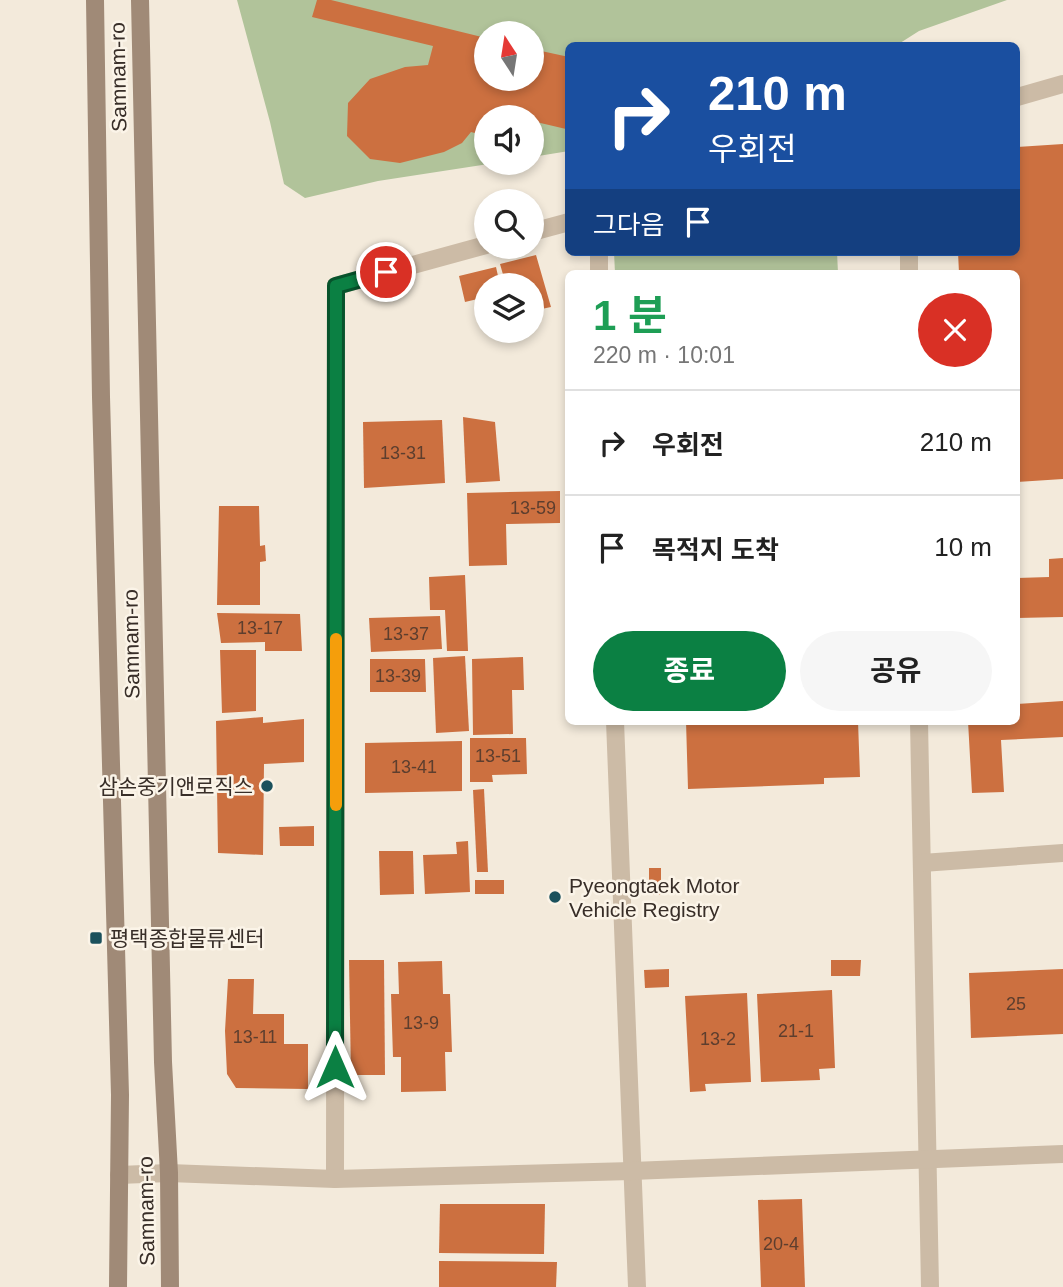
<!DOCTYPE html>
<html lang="ko">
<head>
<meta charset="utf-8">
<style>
  :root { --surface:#fff; --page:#f6f6f6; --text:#222; --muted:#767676; --line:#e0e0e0; --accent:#0b8043 }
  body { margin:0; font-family:Arial,"Noto Sans KR",sans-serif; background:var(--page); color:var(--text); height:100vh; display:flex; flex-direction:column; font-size:26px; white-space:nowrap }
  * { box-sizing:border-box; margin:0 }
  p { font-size:23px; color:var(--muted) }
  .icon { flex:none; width:38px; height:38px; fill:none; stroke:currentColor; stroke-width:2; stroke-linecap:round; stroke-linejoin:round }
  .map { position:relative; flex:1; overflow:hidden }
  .drawer { position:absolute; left:565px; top:270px; width:455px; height:455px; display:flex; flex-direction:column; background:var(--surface); border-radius:10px; box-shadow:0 4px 10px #0003 }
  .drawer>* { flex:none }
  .hud { position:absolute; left:565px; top:42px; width:455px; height:214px; border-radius:10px; box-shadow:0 4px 10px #0003; background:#1a4fa0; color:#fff; overflow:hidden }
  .needle { width:46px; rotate:348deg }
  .controls { position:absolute; left:474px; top:21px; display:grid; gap:14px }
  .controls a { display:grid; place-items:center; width:70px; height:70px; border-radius:50%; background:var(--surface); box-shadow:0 4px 10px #0003; font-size:35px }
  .pin { position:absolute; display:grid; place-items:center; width:60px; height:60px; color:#fff; margin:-30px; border:4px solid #fff; border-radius:50%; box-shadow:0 2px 7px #0007 }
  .me { position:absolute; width:77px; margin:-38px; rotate:0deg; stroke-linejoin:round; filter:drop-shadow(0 0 5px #0008) }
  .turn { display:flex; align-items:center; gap:24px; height:147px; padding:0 28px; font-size:32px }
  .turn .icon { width:91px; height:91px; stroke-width:2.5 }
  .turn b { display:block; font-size:49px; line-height:60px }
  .then { display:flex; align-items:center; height:66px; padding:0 28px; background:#0003; gap:14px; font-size:26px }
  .round { display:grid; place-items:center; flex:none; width:74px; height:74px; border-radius:37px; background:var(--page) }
  .headline { display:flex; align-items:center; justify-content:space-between; height:119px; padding:0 28px }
  h1 { font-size:42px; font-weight:700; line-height:52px; color:#1e9e55 }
  .cta { display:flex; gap:14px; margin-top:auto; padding:14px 28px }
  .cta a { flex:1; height:80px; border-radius:42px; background:var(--accent); color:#fff; font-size:28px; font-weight:700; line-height:80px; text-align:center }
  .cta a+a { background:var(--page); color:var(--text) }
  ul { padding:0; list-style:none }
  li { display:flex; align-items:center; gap:21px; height:105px; padding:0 28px; border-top:2px solid var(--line) }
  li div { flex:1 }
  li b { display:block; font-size:26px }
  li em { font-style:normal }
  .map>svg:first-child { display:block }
</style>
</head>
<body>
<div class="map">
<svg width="1063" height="1287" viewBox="0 0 1063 1287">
  <rect width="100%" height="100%" fill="#f3eadb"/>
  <!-- green -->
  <g fill="#b1c39a" fill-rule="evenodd">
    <path d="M237 0H1007L919 31 897 45 569 46V151L532 157V117H486V163H495L378 181 305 198 284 184 270 122ZM486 33H532V79H486Z"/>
    <path d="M614 252H837L838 273H615Z"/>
  </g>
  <!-- building -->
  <g fill="#cc7040">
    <path d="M317 0H331L486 38V79H532V49L569 57V117L566 129 532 121V117H486V136L471 132 462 143 444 152 400 163 370 159 347 136 348 103 370 79 405 67 428 65 433 46 312 17Z"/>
    <path d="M1063 144V479L1017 482V273H959L958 252H1017V147Z"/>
    <path d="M536 255 551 307 532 311V285H506L500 264Z"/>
    <path d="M496 267 500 285H486V297L465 302 459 276Z"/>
    <path d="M463 417 495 422 500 481 466 483Z"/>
    <path d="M442 420 445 483 364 488 363 422Z"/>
    <path d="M560 491V523L506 524 507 565 469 566 467 493Z"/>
    <path d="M219 506H259L260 546 265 545 266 561 260 562V605H217Z"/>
    <path d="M1063 558V617L1017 618V578L1049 577V559Z"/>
    <path d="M465 575 468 651H447L445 610H430L429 577Z"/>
    <path d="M217 613 300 614 302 651H265V642L221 643Z"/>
    <path d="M440 616 442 649 371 652 369 618Z"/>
    <path d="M220 650H256V711L222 713Z"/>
    <path d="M465 656 469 731 436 733 433 658Z"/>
    <path d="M523 657 524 690H512L513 734 473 735 472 659Z"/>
    <path d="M370 659H425L426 692H370Z"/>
    <path d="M1063 701V737L1001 740 1004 792 972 793 968 721H1017V704Z"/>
    <path d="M263 717V723L304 719V762L264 764 263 855 218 853 216 721Z"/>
    <path d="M686 721H858L860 777 824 778V784L688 789Z"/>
    <path d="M470 738H526L527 774 492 775 493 782H470Z"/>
    <path d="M462 741V791L365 793V743Z"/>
    <path d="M484 789 488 872H477L473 790Z"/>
    <path d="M314 826V846H280L279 827Z"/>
    <path d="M468 841 470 892 425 894 423 855 457 854 456 842Z"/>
    <path d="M379 851H413L414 894 380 895Z"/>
    <rect x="649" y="868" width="12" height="27"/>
    <rect x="475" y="880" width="29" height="14"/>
    <path d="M349 960H384L385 1075H351Z"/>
    <path d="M831 960H861L860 976H831Z"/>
    <path d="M442 961 443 994H450L452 1052H445L446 1091 401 1092V1057H393L391 994H399L398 962Z"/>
    <path d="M669 969V987L645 988 644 970Z"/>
    <path d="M1063 969V1034L971 1038 969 973Z"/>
    <path d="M228 979H254L253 1014H284V1044H308V1089L236 1088 227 1074 225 1031Z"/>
    <path d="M832 990 835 1068 819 1069 820 1080 761 1082 757 994Z"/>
    <path d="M747 993 751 1082 705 1084 706 1091 690 1092 685 996Z"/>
    <path d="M802 1199 805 1287H761L758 1200Z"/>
    <path d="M440 1204H545L544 1254 439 1253Z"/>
    <path d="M439 1261 557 1262 556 1287H439Z"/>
  </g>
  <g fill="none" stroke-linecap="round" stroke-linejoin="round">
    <!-- minor -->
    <g stroke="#ccbba6" stroke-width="18">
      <path d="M1017 97 1063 84"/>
      <path d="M532 232 569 222"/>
      <path d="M599 252V273"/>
      <path d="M909 252V273"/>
      <path d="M615 721 637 1287"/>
      <path d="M919 721 930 1287"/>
      <path d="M922 863 1063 853"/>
      <path d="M335 1179 336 286 486 245"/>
    </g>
    <!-- tertiary -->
    <path stroke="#ccbba6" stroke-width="18" d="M119 1175 169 1173 335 1179 632 1171 1063 1154"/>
    <!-- secondary -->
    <g stroke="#a08a77" stroke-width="18">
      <path d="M95 0 101 397 120 1095 118 1287"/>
      <path d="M140 0 163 1062 169 1173 170 1287"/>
    </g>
  </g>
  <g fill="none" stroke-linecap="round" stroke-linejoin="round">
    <!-- route casing -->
    <g stroke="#07532c" stroke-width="18">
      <path id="route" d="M335 1067 336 286 386 272"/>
    </g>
    <!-- route -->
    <use href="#route" stroke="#0b8043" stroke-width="12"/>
    <!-- slow -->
    <path stroke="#f59e0b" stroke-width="12" d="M336 805V639"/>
  </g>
  <!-- markers -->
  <g fill="#1b515c" stroke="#fbf4e8" stroke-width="2.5">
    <circle cx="267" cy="786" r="7"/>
    <circle cx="555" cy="897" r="7"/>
    <rect x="89" y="931" width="14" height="14" rx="3.5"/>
  </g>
  <g text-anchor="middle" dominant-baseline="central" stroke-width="5" stroke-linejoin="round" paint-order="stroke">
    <!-- number labels -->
    <g font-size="18" fill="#5d3e2e">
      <text x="403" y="453">13-31</text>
      <text x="533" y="508">13-59</text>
      <text x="260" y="628">13-17</text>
      <text x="406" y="634">13-37</text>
      <text x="398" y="676">13-39</text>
      <text x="498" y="756">13-51</text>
      <text x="414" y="767">13-41</text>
      <text x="1016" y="1004">25</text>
      <text x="421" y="1023">13-9</text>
      <text x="796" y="1031">21-1</text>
      <text x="255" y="1037">13-11</text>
      <text x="718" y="1039">13-2</text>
      <text x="781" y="1244">20-4</text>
    </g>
    <!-- street labels -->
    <g font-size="21" fill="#382e28" stroke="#fbf4e8">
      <text transform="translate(118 77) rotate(-91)">Samnam-ro</text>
      <text transform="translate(131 644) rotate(-91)">Samnam-ro</text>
      <text transform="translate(146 1211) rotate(-91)">Samnam-ro</text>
    </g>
    <!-- poi labels -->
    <g font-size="21" fill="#382e28" stroke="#fbf4e8" text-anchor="start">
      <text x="253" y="786" text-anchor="end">삼손중기앤로직스</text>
      <text x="569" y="885">Pyeongtaek Motor<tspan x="569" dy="24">Vehicle Registry</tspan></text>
      <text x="110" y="938">평택종합물류센터</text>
    </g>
  </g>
</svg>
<div class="controls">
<a><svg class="needle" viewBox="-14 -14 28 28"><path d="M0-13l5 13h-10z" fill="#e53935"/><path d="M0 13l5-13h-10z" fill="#767676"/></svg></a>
<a><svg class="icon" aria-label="sound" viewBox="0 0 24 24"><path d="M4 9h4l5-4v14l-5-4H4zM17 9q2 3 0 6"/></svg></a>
<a><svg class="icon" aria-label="search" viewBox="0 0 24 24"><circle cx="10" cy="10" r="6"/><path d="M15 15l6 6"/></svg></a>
<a><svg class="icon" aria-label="layers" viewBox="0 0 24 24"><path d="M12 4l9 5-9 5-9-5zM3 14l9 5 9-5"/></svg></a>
</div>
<div class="pin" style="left:386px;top:272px;background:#d93025"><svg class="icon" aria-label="arrive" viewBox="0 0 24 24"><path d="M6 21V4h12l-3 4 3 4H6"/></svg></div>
<svg class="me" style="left:335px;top:1067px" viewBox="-20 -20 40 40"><path d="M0-17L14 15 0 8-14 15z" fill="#0b8043" stroke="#fff" stroke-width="4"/></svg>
<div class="hud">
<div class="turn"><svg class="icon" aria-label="right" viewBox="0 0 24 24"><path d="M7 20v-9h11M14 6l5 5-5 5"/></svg><div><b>210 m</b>우회전</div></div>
<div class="then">그다음<svg class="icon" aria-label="arrive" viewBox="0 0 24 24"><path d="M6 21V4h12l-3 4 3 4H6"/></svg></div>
</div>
<section class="drawer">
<div class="headline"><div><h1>1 분</h1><p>220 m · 10:01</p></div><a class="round" style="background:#d93025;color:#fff"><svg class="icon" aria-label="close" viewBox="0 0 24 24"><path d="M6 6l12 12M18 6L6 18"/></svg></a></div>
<ul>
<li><svg class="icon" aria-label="right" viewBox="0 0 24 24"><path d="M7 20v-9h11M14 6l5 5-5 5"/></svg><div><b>우회전</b></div><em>210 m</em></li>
<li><svg class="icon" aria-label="arrive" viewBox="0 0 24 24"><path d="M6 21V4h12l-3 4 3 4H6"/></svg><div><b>목적지 도착</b></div><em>10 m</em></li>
</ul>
<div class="cta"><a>종료</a><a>공유</a></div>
</section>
</div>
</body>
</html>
